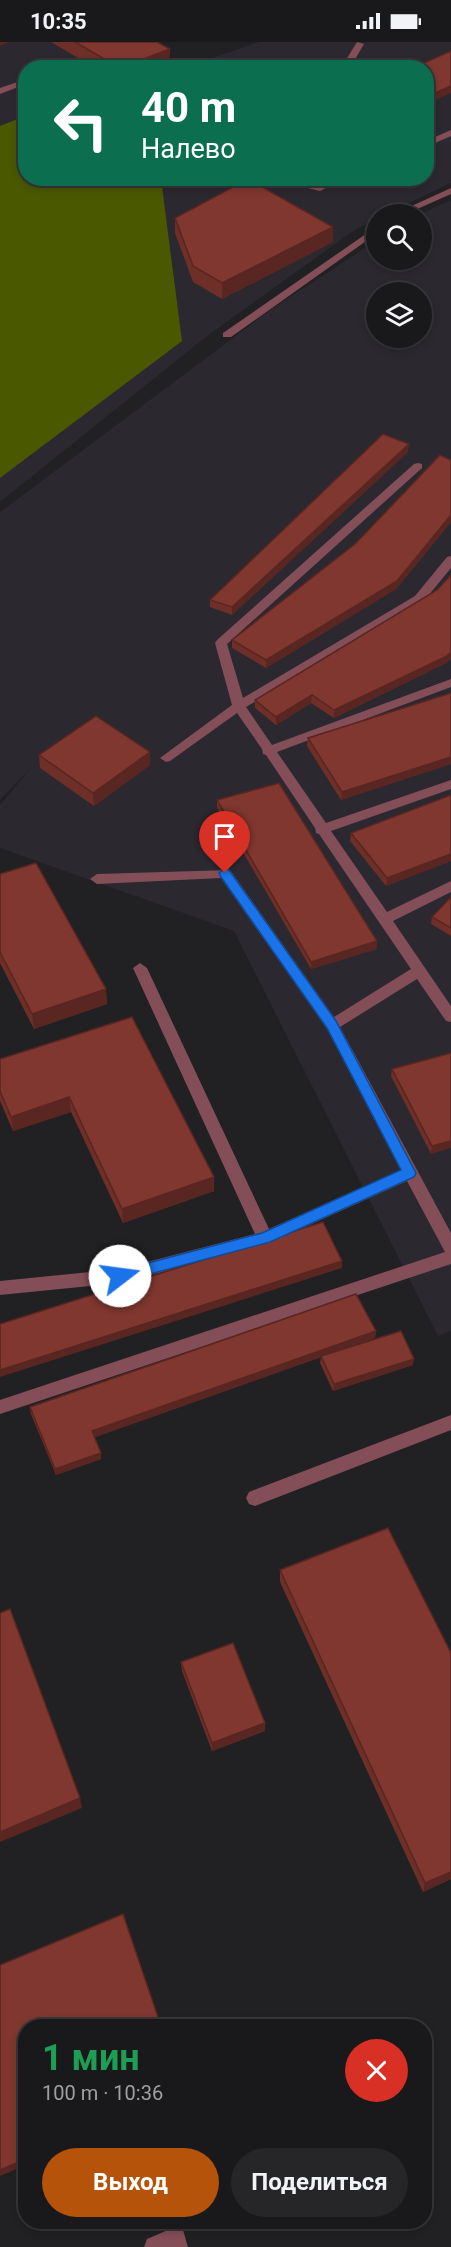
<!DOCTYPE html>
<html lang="ru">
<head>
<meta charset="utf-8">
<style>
  :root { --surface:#19181a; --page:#262527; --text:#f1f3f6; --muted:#9fa0a2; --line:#373739; --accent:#b45309 }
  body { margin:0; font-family:Roboto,sans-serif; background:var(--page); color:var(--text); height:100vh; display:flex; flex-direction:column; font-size:22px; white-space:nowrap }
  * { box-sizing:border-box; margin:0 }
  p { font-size:20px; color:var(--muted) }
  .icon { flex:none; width:33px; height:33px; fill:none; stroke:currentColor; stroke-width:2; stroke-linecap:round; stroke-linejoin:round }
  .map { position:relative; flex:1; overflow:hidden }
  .side { position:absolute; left:18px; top:1977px; width:414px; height:210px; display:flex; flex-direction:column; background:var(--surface); border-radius:24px; box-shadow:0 3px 9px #0003,0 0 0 2px var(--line) }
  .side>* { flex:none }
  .top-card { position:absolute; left:18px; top:18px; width:416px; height:126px; border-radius:24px; box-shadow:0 3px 9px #0003,0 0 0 2px var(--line); background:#0b6e4f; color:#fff; overflow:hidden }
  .buttons { position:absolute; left:366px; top:162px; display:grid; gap:12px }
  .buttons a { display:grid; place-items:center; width:66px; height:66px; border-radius:50%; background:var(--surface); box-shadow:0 3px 9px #0003,0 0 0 2px var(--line); font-size:30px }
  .pin { position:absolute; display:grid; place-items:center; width:51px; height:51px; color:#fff; margin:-62px -26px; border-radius:50% 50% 50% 0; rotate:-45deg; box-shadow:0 0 6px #0007 }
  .pin .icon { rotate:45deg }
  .me { position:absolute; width:66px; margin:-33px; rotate:75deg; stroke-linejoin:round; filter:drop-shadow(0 0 4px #0008) }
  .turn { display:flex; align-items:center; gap:21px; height:126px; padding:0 24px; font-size:27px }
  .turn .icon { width:78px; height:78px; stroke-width:2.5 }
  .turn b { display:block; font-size:42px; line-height:51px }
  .round { display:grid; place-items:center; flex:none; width:63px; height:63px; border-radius:32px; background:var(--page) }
  .headline { display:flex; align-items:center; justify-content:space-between; height:102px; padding:0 24px }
  h1 { font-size:36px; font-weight:700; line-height:45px; color:#1e9e55 }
  .button { display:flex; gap:12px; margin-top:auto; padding:12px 24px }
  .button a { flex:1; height:69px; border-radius:36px; background:var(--accent); color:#fff; font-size:24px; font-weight:700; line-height:69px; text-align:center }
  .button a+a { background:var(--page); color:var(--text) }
  .status { display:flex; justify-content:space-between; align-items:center; height:42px; padding:0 30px; background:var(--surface); direction:ltr }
  .status svg { height:16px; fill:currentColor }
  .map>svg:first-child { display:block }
</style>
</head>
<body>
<div class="status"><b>10:35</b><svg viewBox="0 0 49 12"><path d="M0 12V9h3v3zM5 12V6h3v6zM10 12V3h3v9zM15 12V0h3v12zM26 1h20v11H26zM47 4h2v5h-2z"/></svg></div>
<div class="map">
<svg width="451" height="2205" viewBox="0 0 451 2205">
  <rect width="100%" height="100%" fill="#212023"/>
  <!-- built -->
  <g fill="#2b2830" fill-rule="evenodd">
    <path d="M0 0H120L169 25 26 26V136H426V26L185 25 259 0H451V141L386 172H376V177L356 187 207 294 0 460Z"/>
    <path d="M451 158V1289L438 1294 234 889 0 806V763L31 726 0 758V470L273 266 376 199V218H422V172H420ZM376 250H422V296H376Z"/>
  </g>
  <!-- forest -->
  <path fill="#4a5800" d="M25 74 26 136 161 137 182 299 0 436V84Z"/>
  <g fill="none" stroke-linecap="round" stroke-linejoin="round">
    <!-- minor -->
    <g fill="#844e58" fill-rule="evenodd">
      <path d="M118 0H130L69 26H56Z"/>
      <path d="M357 0 364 2 350 26H341Z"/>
      <path d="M26 37V42L0 52V46Z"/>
      <path d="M451 88V94L426 105V99Z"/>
      <path d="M268 136H288L319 143 333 136H346L320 149Z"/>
      <path d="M451 146V152L406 172H394Z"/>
      <path d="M376 185V192L231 295H223V291Z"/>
      <path d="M418 421 422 422V426L227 602 243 656 415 554 447 515 451 514V526L423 560 246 665 272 703 451 637V645L277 710 326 781 451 738V747L331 789 387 870 451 839V850L393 879 451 964V980L446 979 417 937 340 985 451 1191V1222L0 1372V1358L445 1210 407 1139 265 1203 120 1241 0 1253V1239L120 1227 255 1192 133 926 140 921 147 926 269 1187 401 1128 327 987 221 836 97 842 90 837 97 832 230 828 334 975 411 927 319 792 316 791 315 786 266 713 263 712 262 707 237 671 170 719 166 720 160 716 232 663 215 601 217 598 414 422Z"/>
      <path d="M451 1373V1388L255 1464 249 1462 246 1456 249 1450Z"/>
      <path d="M175 2185 183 2188 188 2205H144L147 2197Z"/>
    </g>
  </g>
  <!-- wall -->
  <g fill="#6d2f28">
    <path d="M51 0H157L170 7V22L160 26H95Z"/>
    <path d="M175 176 333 200 222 257 193 240 175 191Z"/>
    <path d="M408 410 232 573 210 565V558Z"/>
    <path d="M451 418V480L396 547 266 626 232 606V598L355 502Z"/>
    <path d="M451 533V617L444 622 334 676 311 661 276 683 255 666V658L437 548Z"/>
    <path d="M451 651V722L341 758 307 704 308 696Z"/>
    <path d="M150 710V723L94 764 40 726 39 713Z"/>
    <path d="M451 753V819L386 844 350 799 351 791Z"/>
    <path d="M217 758 377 899V907L311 927 217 766Z"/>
    <path d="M0 832 106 947 107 962 34 987 0 921Z"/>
    <path d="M451 855V894L431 882 432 875Z"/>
    <path d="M451 1011 431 1112 391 1034 392 1027Z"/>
    <path d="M0 1017 214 1135V1149L123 1181 71 1070 13 1089 0 1059Z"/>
    <path d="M376 1289 375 1296 351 1305 413 1323 333 1349 320 1321 321 1315 95 1395 101 1417 56 1433 31 1372 30 1365Z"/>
    <path d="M280 1528 451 1611V1837L423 1850 280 1540Z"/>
    <path d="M181 1620 265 1689 212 1709 182 1629Z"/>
  </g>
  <!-- shaded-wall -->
  <g fill="#592621">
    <path d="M0 0H10L0 4Z"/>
    <path d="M170 7V22L160 26H122Z"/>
    <path d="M451 44V51L426 62V55Z"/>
    <path d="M333 185V200L222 257V241Z"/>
    <path d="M409 402 408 410 232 573V565Z"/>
    <path d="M451 473V480L396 547 266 626V618Z"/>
    <path d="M451 610V617L444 622 334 676V668Z"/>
    <path d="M312 653 311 661 276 683V675Z"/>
    <path d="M150 710V723L94 764 93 751Z"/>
    <path d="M451 715V722L341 758 342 750Z"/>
    <path d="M451 812V819L386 844 387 836Z"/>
    <path d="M377 899V907L311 927V920Z"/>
    <path d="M106 947 107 962 34 987 32 972Z"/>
    <path d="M69 1055 71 1070 13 1089 11 1075Z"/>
    <path d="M451 1099V1106L431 1112 432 1104Z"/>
    <path d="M214 1135V1149L123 1181 122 1167Z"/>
    <path d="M342 1219V1226L0 1335V1328Z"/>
    <path d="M376 1289 375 1296 93 1396 92 1389Z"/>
    <path d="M414 1317 413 1323 333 1349 334 1342Z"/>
    <path d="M101 1411V1417L56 1433 55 1427Z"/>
    <path d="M265 1681V1689L212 1709V1701Z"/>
    <path d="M80 1756 82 1766 0 1800V1790Z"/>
    <path d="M451 1830V1837L423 1850 425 1841Z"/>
    <path d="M26 2117V2123L0 2134V2128Z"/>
  </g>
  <!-- building -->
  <g fill="#7f372f" stroke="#592621" stroke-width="1.5">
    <path d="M75 0H157L170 7 120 26Z"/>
    <path d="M451 9V44L426 55V26H413Z"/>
    <path d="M248 137 333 185 222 241 193 224 175 176Z"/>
    <path d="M383 392 409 402 232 565 210 558Z"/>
    <path d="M440 413 451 418V473L397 539 266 618 232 598 355 502Z"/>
    <path d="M451 533V610L445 615 334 668 312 653 276 675 255 658 437 548Z"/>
    <path d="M451 651V715L342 750 308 696Z"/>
    <path d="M96 674 150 710 93 751 39 713Z"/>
    <path d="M279 741 377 899 311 920 217 758Z"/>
    <path d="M451 753V812L387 836 351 791Z"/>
    <path d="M36 821 106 947 32 972 0 910V832Z"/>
    <path d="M451 855V886L432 875Z"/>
    <path d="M132 975 214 1135 122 1167 69 1055 11 1075 0 1049V1017Z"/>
    <path d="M451 1011V1099L432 1104 392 1027Z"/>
    <path d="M323 1180 342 1219 0 1328V1282Z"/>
    <path d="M356 1252 376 1289 92 1389 101 1411 55 1427 30 1365Z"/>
    <path d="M401 1289 414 1317 334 1342 321 1314Z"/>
    <path d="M388 1486 451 1611V1830L425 1841 280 1528Z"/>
    <path d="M10 1567 80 1756 0 1790V1571Z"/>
    <path d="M233 1601 265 1681 212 1701 181 1620Z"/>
    <path d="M123 1872 161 1984H26V2117L0 2128V1923Z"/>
  </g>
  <!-- route -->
  <path fill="#1a73e8" stroke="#114b97" stroke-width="1.5" d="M225 827 229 828 336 979 416 1131 414 1135 270 1200 120 1240 114 1238 112 1234 114 1230 262 1191 401 1128 327 986 221 835 219 831Z"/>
</svg>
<div class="buttons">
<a><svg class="icon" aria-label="search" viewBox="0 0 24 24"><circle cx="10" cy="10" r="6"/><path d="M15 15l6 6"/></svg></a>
<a><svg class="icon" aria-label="layers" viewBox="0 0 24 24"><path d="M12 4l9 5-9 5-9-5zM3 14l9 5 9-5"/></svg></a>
</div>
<div class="pin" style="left:225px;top:831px;background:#d93025"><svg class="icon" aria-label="arrive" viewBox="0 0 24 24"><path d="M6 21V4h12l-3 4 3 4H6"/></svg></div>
<svg class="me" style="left:120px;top:1234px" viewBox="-20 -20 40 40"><circle r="19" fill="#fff"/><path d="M0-13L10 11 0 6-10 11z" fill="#1a73e8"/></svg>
<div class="top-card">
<div class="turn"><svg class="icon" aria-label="left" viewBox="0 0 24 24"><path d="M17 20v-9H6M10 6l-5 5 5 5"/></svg><div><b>40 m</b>Налево</div></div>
</div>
<section class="side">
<div class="headline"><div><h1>1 мин</h1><p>100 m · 10:36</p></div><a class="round" style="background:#d93025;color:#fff"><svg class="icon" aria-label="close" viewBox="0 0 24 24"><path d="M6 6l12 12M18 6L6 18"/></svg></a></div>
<div class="button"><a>Выход</a><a>Поделиться</a></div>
</section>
</div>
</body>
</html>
